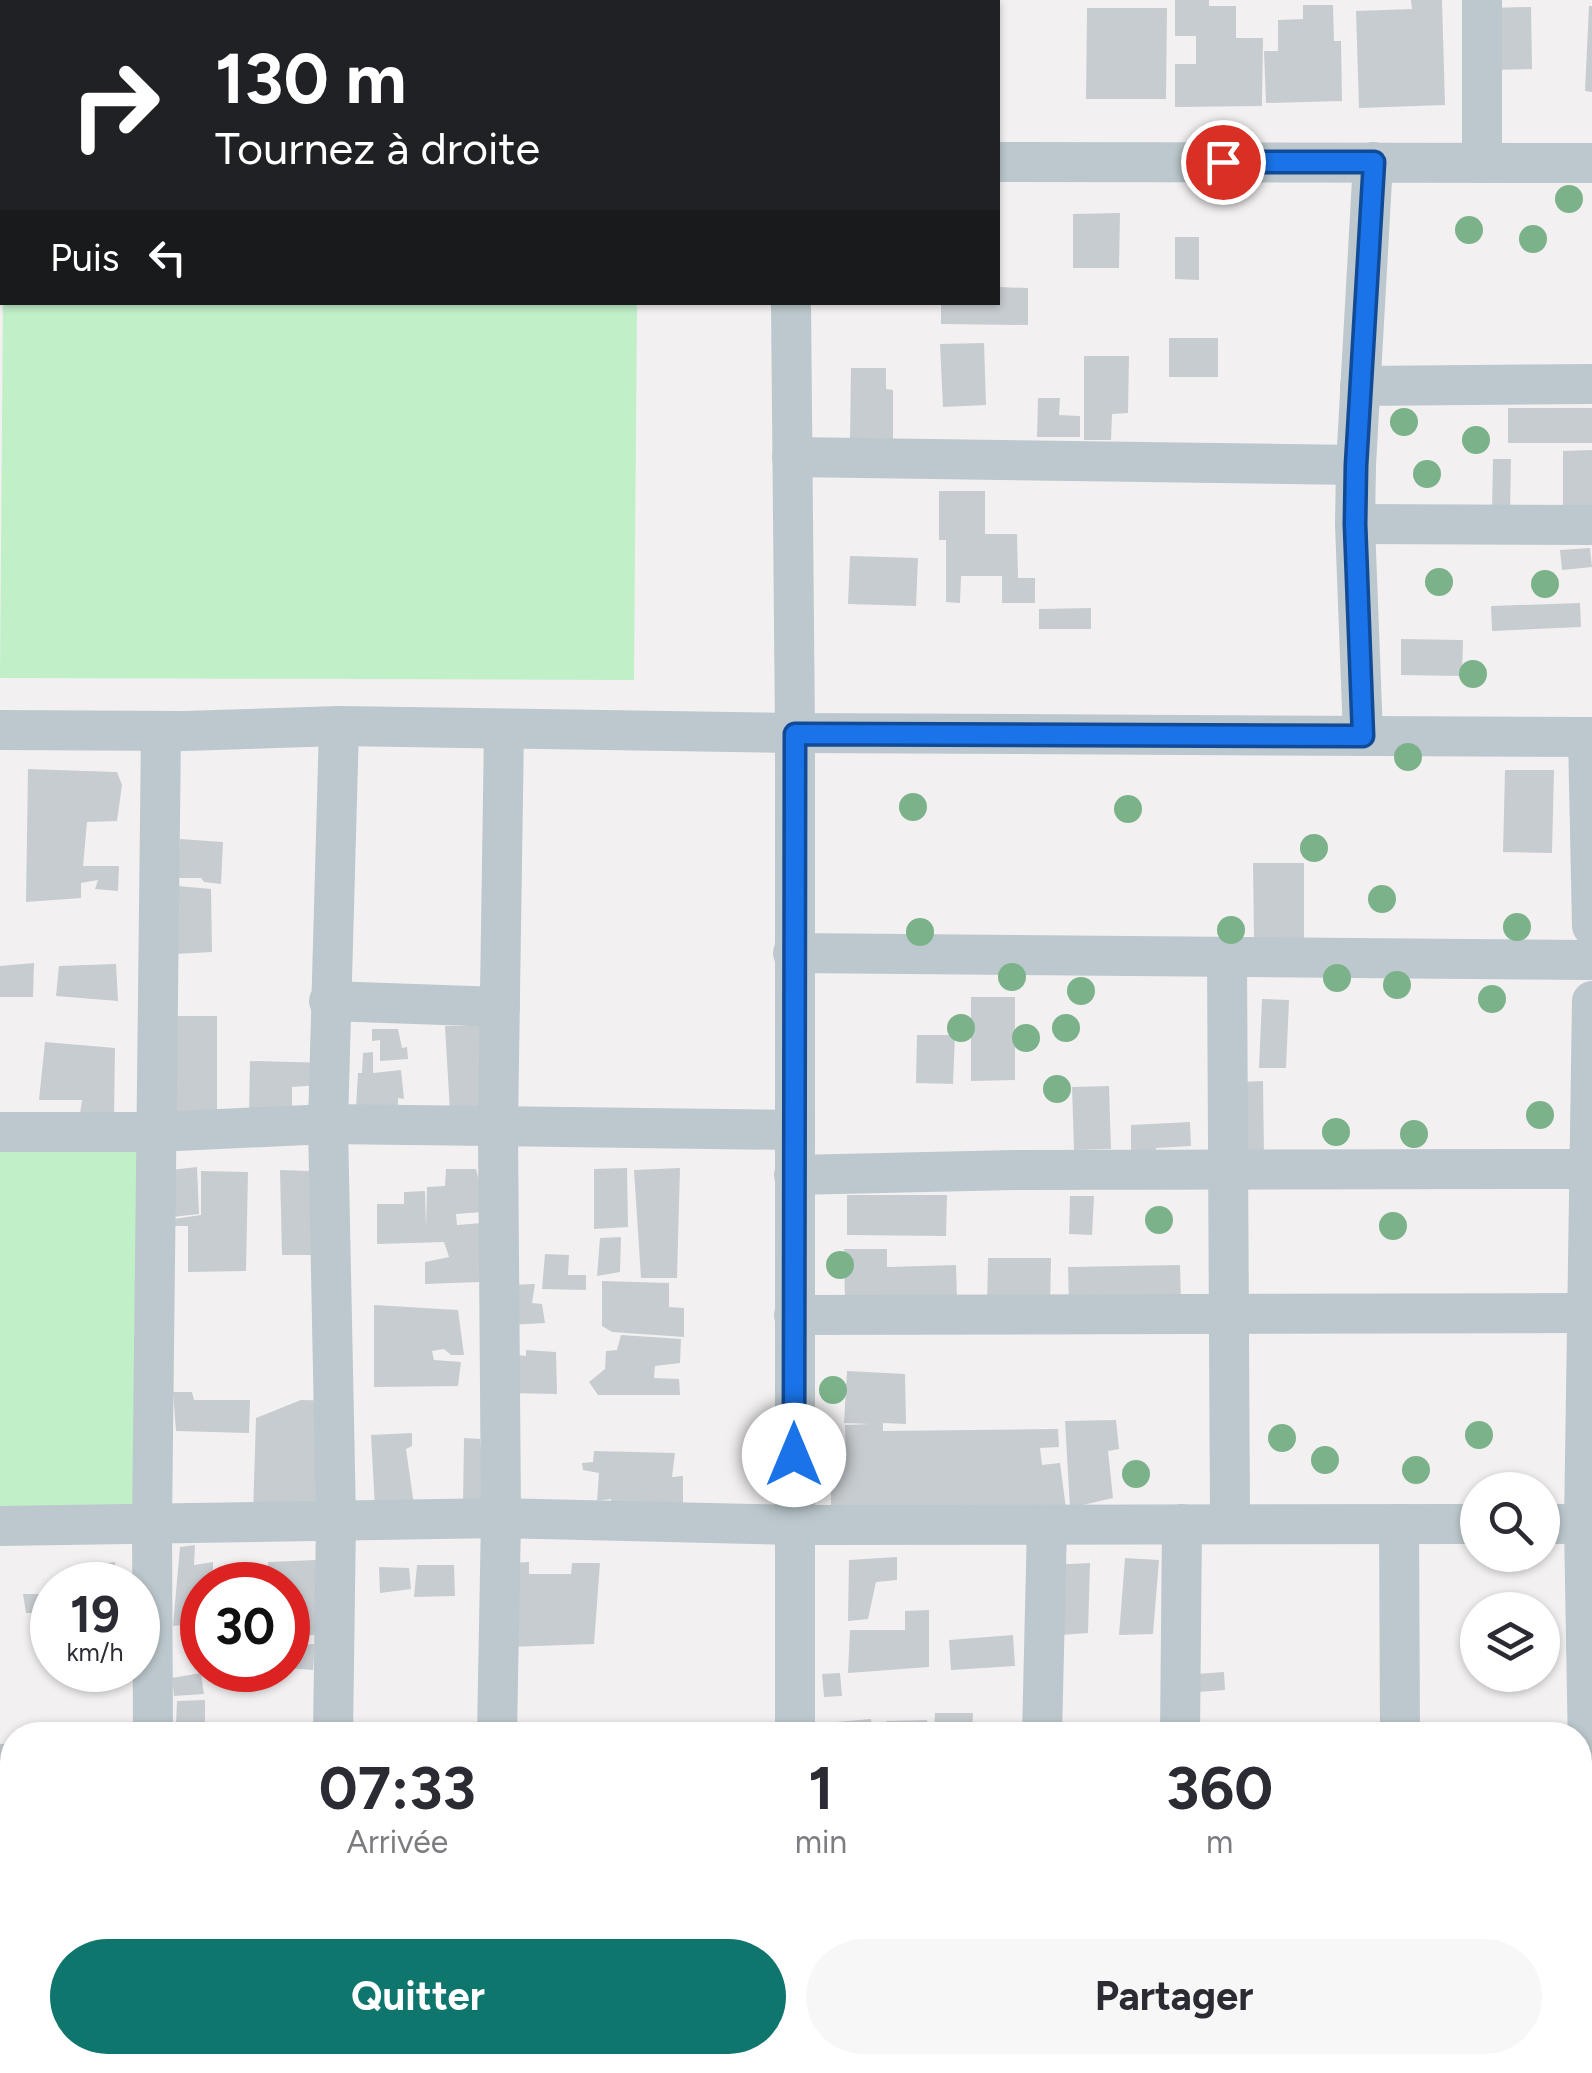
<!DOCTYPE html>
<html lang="fr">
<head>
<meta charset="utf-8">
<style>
  :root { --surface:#fff; --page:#f7f7f7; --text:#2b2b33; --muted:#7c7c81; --accent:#0f766e }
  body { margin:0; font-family:Figtree,sans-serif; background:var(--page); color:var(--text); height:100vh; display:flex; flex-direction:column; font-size:38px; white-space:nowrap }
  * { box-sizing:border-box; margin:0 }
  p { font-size:32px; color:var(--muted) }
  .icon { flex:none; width:55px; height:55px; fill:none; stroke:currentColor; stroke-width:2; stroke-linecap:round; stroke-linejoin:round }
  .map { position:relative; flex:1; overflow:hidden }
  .panel { position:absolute; left:0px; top:1722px; width:1592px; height:352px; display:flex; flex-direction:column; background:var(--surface); border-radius:40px 40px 0 0; box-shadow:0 2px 8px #0004 }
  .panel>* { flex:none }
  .hud { position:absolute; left:0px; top:0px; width:1000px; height:305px; box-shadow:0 2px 8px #0004; background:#202124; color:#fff; overflow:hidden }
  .buttons { position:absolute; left:1460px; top:1472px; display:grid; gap:20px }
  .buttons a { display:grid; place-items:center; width:100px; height:100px; border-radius:50%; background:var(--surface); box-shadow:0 2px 8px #0004; font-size:50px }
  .speed { position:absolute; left:30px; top:1562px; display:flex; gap:20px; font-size:50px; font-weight:700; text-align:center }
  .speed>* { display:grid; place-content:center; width:130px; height:130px; border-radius:50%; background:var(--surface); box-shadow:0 2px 8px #0004; line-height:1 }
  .speed small { font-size:25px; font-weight:400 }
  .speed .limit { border:15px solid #d22; background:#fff; color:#111 }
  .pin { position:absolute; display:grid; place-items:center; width:85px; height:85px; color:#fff; margin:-42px; border:5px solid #fff; border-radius:50%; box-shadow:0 2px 10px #0007 }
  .me { position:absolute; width:110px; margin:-55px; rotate:0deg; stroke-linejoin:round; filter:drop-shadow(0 0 8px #0008) }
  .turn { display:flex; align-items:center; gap:35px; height:210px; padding:0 50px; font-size:45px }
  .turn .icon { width:130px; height:130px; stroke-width:2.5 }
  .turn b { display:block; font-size:70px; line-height:85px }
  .then { display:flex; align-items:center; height:95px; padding:0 50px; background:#0003; gap:20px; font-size:38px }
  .eta { display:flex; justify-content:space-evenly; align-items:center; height:170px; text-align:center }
  .eta b { font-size:60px; font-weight:700; line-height:70px }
  .button { display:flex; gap:20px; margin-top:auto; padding:20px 50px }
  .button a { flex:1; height:115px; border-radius:60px; background:var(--accent); color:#fff; font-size:40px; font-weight:700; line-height:115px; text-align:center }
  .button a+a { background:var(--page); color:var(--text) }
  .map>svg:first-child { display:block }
</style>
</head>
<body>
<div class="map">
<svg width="1592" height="2073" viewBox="0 0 1592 2073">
  <rect width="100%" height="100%" fill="#f3f0f1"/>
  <!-- green -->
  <g fill="#c0efc8">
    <path d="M3 303H637L634 680 0 678Z"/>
    <path d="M0 1146H139L137 1514H0Z"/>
  </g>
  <!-- building -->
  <g fill="#c7ccd0">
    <path d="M1175 0H1209V6H1236V38H1263L1262 106 1175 107V64H1196V36H1175Z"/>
    <path d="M1411 0H1442L1445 105 1359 108 1356 11 1412 9Z"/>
    <path d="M1303 5H1333L1334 41H1341L1342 101 1266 103 1264 51H1278V20L1303 19Z"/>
    <path d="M1589 6H1592V92L1585 91Z"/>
    <path d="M1531 7 1532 69 1489 70 1488 8Z"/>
    <path d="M1087 8H1167L1166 99H1086Z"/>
    <path d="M1120 213 1119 268H1073V214Z"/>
    <path d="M1175 237H1199V280L1175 279Z"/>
    <path d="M998 287 1028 288V325L941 324V302H998Z"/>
    <rect x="1169" y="338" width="49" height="39"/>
    <path d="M984 343 986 405 943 407 940 344Z"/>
    <path d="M1084 356H1129L1128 413 1112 414 1111 440H1084Z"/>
    <path d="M851 368H886V389L893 390V439H850Z"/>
    <path d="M1038 398H1060L1059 415 1080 416V437H1037Z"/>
    <rect x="1508" y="408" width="84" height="35"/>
    <path d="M1592 450V514H1563V451Z"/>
    <path d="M1493 459H1511L1510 513H1492Z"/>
    <path d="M939 491H985V534H1017L1018 578H1035V603H1002V576H961L960 603 946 602V540H939Z"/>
    <path d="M1590 548 1592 567 1562 570 1560 550Z"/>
    <path d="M850 556 918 558 916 606 848 604Z"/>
    <path d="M1580 603 1581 627 1492 631 1491 606Z"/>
    <path d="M1091 608V629H1039V609Z"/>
    <path d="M1401 639 1463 640 1462 676 1401 675Z"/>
    <path d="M28 769 117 772 122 785 117 821 87 822 83 866H119L118 891 95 889 98 880 81 883V898L26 902Z"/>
    <path d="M1505 770H1554L1552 853 1503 852Z"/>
    <path d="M180 839 223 842 221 884 204 882 201 878H177Z"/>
    <path d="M1253 863H1304V940L1254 941Z"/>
    <path d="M178 886 211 889 212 952 176 954Z"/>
    <path d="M34 963 33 997H0V966Z"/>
    <path d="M116 964 118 1001 56 996 59 966Z"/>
    <path d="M971 997H1015V1080L971 1081Z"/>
    <path d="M1262 999 1289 1000 1286 1068H1259Z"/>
    <path d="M175 1016H217V1112L169 1113Z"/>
    <path d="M445 1026H483L479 1116 450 1112Z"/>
    <path d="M372 1029H398L402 1048 407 1047 408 1059 380 1061V1040L372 1041Z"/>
    <path d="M917 1035H955L953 1084 916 1083Z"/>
    <path d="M45 1042 115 1048 114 1119 80 1114 82 1100H39Z"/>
    <path d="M373 1052V1073L401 1070 404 1099 398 1098V1122L355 1126 358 1073H362L363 1053Z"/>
    <path d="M250 1061 333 1063 332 1084 292 1087V1115H249Z"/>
    <path d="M1263 1081 1264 1158 1239 1159 1238 1082Z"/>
    <path d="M1109 1086 1111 1149 1074 1150 1072 1087Z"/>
    <path d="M1190 1122 1191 1146 1156 1148V1162L1131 1163V1125Z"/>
    <path d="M197 1167 199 1214 172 1217 171 1170Z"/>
    <path d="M627 1168 628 1227 594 1229V1169Z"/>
    <path d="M680 1168 677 1278H641L634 1170Z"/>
    <path d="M446 1169H476L482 1192 483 1212 456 1214 457 1225 482 1223 480 1282 425 1284V1262L449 1257 444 1242 377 1244V1204H404V1192L425 1191 426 1228 427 1187 445 1186Z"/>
    <path d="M280 1170 339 1172 338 1255H282Z"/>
    <path d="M201 1171 248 1172 246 1271 188 1272V1226H175L174 1219 201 1215Z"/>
    <path d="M847 1195H947L946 1236 847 1235Z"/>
    <path d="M1070 1196H1094L1092 1235 1069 1234Z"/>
    <path d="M621 1237 620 1272 597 1276 600 1238Z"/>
    <path d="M844 1249H887V1267L956 1265 957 1299 845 1302Z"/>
    <path d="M545 1254 569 1255 568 1275H586V1290L542 1289Z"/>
    <path d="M988 1258H1051L1050 1306H987Z"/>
    <path d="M1180 1265 1181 1302 1069 1304 1068 1267Z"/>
    <path d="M602 1281 669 1283V1307L684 1308V1337L612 1332 602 1326Z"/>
    <path d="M535 1284 532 1303 542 1304 545 1323 510 1325 508 1285Z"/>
    <path d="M374 1305 458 1310 464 1355H451L444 1349 432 1351 434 1360 461 1362 458 1386 374 1387Z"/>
    <path d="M621 1335 681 1339 680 1363 655 1366 654 1378 679 1379 680 1395H598L589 1382 605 1369 606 1351 617 1350Z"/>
    <path d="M526 1350 556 1352 557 1394 506 1393 507 1354 526 1356Z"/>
    <path d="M847 1371 905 1374 906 1424 883 1423V1431L1058 1429 1059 1447 1040 1448 1042 1465 1060 1463 1067 1516 831 1505V1462L846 1461 845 1425 870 1424 844 1423Z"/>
    <path d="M173 1392H192L194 1400H250L249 1433 176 1431Z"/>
    <path d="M301 1400 338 1401 346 1512 253 1513 256 1418Z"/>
    <path d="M1116 1420 1119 1449 1108 1451 1113 1498 1070 1508 1065 1421Z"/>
    <path d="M412 1433V1446L406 1449 414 1505 375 1508 371 1435Z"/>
    <path d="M464 1438 480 1439 486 1504 463 1503Z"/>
    <path d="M594 1451 675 1453 672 1477 683 1476V1511H614L611 1499 597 1501 599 1473 583 1470 582 1463 593 1462Z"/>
    <path d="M195 1545 194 1565 213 1562V1585H202V1623L173 1626 180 1547Z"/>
    <path d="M897 1557V1580L876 1582 868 1619 848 1621 849 1560Z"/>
    <path d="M1125 1558 1159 1560 1153 1634 1119 1635Z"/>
    <path d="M340 1559 339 1634 288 1636V1585H267L268 1562Z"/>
    <path d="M115 1562V1585H93L92 1565Z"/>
    <path d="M529 1562V1574H571L572 1563H600L594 1644 505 1647 501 1563Z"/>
    <path d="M1090 1563 1088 1633 1047 1636 1049 1565Z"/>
    <path d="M417 1565H454L455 1596 414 1597Z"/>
    <path d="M379 1567 409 1568 411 1589 380 1593Z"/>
    <path d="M23 1594H52V1636L33 1637 34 1613H26Z"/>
    <path d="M929 1610V1667L848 1673 850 1630H905V1611Z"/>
    <path d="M1013 1635 1015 1666 951 1670 949 1640Z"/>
    <path d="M315 1644 313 1670 288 1668V1645Z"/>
    <path d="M1224 1672 1225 1690 1183 1693 1182 1675Z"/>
    <path d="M201 1673 204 1694 174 1696 172 1678Z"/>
    <path d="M840 1673 842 1696 824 1697 822 1674Z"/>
    <path d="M205 1700V1723L176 1725 177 1701Z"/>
    <path d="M935 1713H973L972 1735H934Z"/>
    <path d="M871 1719 872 1735H837L836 1722Z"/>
    <path d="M927 1720V1735H887L886 1721Z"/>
    <path d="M1208 1722H1261V1735H1209Z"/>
    <path d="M1114 1723H1144L1143 1735H1113Z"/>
    <rect x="0" y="1744" width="12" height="41"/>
    <path d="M495 2062H528L527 2073H495Z"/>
    <path d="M684 2062 683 2073H613V2065Z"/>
    <path d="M398 2064H439V2073H399Z"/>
    <path d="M278 2065V2073H220V2069Z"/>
  </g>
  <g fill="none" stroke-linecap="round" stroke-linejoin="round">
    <!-- minor -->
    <g stroke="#bcc8cd" stroke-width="40">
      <path d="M791 0V2"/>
      <path d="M117 2V0"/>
      <path d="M457 2V0"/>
      <path d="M0 160H2"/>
      <path d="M998 162 1592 163"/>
      <path d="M1482 163V0"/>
      <path d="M791 302 795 733V1735"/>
      <path d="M1360 386 1592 384"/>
      <path d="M792 457 1356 465"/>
      <path d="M1355 524 1592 525"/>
      <path d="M0 730 184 731 339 726 795 733 1592 737"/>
      <path d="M1363 736 1355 524 1356 465 1373 162"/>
      <path d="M1588 737 1592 926"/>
      <path d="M793 953 1592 960"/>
      <path d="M1227 957 1230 1524"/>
      <path d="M329 1001 500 1007"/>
      <path d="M1592 1001 1584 1524 1592 1978"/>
      <path d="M0 1132H156L328 1124 793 1130"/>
      <path d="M794 1175 1015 1170 1590 1169"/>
      <path d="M794 1315 1587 1313"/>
      <path d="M1399 1524 1400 1735"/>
      <path d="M1542 1524H1592"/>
      <path d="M0 1526 501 1518 795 1525 1478 1524"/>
      <path d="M153 1735 152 1526 161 731"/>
      <path d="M333 1735 336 1519 328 1124 339 726"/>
      <path d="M497 1735 501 1518 498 1128 504 729"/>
      <path d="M1042 1735 1047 1525"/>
      <path d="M1180 1735 1182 1524"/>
      <path d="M101 2062V2073"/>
      <path d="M353 2062 354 2073"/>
      <path d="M793 2073 794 2062"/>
      <path d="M1255 2073 1256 2062"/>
    </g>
    <!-- secondary -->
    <g stroke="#bccbd1" stroke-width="55">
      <path d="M1580 1985H1592"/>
      <path d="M0 1993H12"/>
    </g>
  </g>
  <!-- trees -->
  <g fill="#7bb28a">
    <circle cx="1569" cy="199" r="14"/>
    <circle cx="1469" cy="230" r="14"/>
    <circle cx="1533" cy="239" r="14"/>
    <circle cx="1404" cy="422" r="14"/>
    <circle cx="1476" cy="440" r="14"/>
    <circle cx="1427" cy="474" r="14"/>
    <circle cx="1439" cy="582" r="14"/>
    <circle cx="1545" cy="584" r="14"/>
    <circle cx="1473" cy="674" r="14"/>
    <circle cx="1408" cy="757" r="14"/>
    <circle cx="913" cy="807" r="14"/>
    <circle cx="1128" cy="809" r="14"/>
    <circle cx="1314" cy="848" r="14"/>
    <circle cx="1382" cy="899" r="14"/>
    <circle cx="1517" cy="927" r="14"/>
    <circle cx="1231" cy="930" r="14"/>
    <circle cx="920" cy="932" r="14"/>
    <circle cx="1012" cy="977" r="14"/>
    <circle cx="1337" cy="978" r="14"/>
    <circle cx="1397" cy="985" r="14"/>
    <circle cx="1081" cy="991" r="14"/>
    <circle cx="1492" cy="999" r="14"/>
    <circle cx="961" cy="1028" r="14"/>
    <circle cx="1066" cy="1028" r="14"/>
    <circle cx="1026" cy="1038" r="14"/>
    <circle cx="1057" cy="1089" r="14"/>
    <circle cx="1540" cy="1115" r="14"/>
    <circle cx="1336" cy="1132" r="14"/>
    <circle cx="1414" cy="1134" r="14"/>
    <circle cx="1159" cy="1220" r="14"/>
    <circle cx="1393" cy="1226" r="14"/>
    <circle cx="840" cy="1265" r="14"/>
    <circle cx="833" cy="1390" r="14"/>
    <circle cx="1479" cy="1435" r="14"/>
    <circle cx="1282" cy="1438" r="14"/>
    <circle cx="1325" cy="1460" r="14"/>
    <circle cx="822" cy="1468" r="14"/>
    <circle cx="1416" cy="1470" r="14"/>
    <circle cx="1136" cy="1474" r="14"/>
  </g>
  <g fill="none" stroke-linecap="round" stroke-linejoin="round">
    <!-- route casing -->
    <g stroke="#114b97" stroke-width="25">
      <path id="route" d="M794 1455 795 734 1363 736 1355 524 1356 465 1374 162H1223"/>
    </g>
    <!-- route -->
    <use href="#route" stroke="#1a73e8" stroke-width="18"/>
  </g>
</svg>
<div class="buttons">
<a><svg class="icon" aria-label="search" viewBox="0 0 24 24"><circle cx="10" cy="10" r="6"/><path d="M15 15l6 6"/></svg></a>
<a><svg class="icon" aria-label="layers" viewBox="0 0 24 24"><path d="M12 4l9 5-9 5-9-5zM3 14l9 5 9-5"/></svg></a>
</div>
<div class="speed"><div>19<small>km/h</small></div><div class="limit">30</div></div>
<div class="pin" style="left:1223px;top:162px;background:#d93025"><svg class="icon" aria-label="arrive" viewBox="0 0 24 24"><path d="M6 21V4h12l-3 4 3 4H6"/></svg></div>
<svg class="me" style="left:794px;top:1455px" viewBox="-20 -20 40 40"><circle r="19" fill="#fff"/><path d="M0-13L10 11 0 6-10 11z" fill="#1a73e8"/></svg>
<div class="hud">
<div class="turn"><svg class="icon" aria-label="right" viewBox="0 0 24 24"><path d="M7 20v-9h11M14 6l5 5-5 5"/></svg><div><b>130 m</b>Tournez à droite</div></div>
<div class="then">Puis<svg class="icon" aria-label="left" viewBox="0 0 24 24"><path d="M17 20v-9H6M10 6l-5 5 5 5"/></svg></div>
</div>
<section class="panel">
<div class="eta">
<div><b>07:33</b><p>Arrivée</p></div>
<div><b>1</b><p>min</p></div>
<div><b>360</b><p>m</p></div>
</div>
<div class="button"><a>Quitter</a><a>Partager</a></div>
</section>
</div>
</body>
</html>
